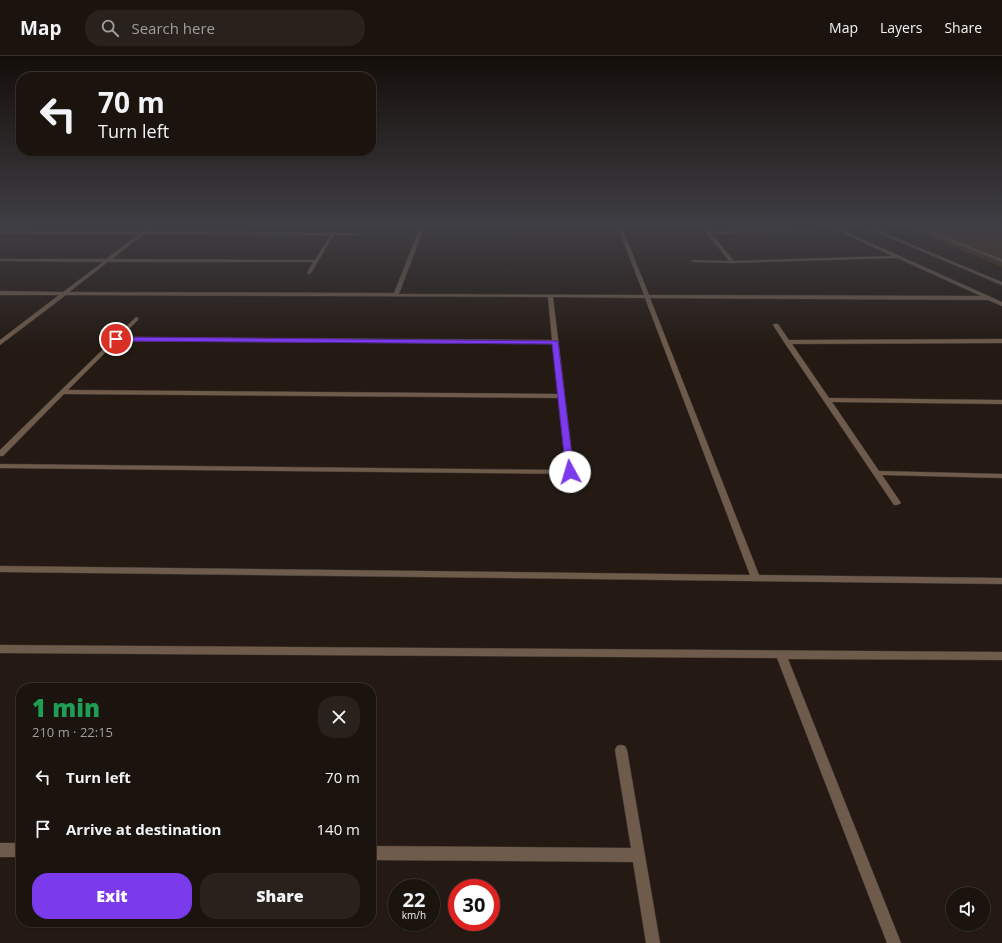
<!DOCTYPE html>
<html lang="en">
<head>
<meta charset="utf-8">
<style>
  :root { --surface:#1b140e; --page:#28211c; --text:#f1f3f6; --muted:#a09e9e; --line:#39332e; --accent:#7c3aed }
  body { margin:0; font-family:"Open Sans",sans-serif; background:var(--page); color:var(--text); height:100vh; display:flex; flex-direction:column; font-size:15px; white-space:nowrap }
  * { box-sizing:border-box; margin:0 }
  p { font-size:13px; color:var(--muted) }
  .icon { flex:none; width:22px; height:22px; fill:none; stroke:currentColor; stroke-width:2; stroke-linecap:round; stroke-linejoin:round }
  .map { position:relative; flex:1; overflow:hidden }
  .panel { position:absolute; left:16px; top:627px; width:360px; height:244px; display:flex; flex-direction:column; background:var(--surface); border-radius:16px; box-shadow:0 1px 3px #0004,0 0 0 1px var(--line) }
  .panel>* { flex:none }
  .guide { position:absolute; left:16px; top:16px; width:360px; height:84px; border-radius:16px; box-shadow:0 1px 3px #0004,0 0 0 1px var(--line); background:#1b140e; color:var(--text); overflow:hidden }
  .controls { position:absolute; left:946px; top:831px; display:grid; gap:8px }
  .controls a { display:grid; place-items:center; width:44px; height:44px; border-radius:50%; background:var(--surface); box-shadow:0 1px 3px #0004,0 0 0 1px var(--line); font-size:20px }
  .speed { position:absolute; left:388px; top:823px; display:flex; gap:8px; font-size:20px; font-weight:700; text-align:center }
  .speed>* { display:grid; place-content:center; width:52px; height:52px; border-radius:50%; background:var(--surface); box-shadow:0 1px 3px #0004,0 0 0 1px var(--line); line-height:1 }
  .speed small { font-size:10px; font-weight:400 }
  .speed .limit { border:6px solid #d22; background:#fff; color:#111 }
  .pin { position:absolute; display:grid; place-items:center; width:34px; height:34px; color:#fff; margin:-17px; border:2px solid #fff; border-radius:50%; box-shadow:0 1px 4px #0007 }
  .me { position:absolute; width:44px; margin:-22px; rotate:354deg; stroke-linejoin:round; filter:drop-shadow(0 0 3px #0008) }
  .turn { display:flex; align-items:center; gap:14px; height:84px; padding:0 16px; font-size:18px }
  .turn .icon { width:52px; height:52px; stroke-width:2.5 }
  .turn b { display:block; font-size:28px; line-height:34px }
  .round { display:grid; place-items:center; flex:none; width:42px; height:42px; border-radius:16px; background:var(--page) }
  .summary { display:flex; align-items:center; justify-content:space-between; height:68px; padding:0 16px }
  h1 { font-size:24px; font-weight:800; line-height:30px; color:#1e9e55 }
  .action { display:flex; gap:8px; margin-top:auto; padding:8px 16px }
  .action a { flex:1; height:46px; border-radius:16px; background:var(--accent); color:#fff; font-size:16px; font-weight:800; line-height:46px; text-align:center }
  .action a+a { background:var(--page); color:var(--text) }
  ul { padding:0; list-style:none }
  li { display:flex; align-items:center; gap:12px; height:52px; padding:0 16px }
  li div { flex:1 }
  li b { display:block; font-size:15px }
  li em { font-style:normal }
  header { display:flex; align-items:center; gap:24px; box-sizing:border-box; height:56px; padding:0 20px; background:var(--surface); border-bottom:1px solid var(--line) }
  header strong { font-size:19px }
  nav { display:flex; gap:22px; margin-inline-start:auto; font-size:14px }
  .search { width:280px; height:36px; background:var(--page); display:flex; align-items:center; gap:10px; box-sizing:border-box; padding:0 14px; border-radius:16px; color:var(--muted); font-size:15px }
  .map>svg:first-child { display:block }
</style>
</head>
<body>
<header>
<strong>Map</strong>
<div class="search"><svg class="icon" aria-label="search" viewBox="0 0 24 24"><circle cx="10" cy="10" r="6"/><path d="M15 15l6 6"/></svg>Search here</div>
<nav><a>Map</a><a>Layers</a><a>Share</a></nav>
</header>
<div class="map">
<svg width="1002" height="887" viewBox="0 0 1002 887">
  <rect width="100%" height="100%" fill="#241a13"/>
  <!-- green -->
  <path fill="#4b2f14" d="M901 169H1002V211Z"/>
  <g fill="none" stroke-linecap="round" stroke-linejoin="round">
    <!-- lane casing -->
    <g stroke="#413730" stroke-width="1">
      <path id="lane" d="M910 169H914L1002 203V206Z"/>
    </g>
    <!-- street casing -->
    <g stroke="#413730" stroke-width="1">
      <g id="street">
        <path d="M151 169H155L147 176 357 177 359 178 357 179H334L311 217 309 218 307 217 313 206H108L69 236 394 237 421 169H425L399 238 644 239 617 169H621L649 239 981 240 897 202 733 207 693 206 691 205 693 204 729 205 701 170 703 169 710 176 833 170 1002 246V250L988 244 650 242 759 519 1002 522V528L0 516V510L750 519 645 242 553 241 574 416 573 418 0 412V408L566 414 558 342 64 338 3 400H0V394L136 261 138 262V264L121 281 552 284 548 241 66 239 0 289V284L59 239H0V235L63 236 103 206 0 205V203H106L139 178 0 177V175L142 176ZM832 172 892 200 734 205 712 178ZM144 178 330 179 315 204 112 203ZM117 285 553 288 558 338 68 334Z"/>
        <path d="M860 169H864L1002 226V229Z"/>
        <path d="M774 268H778L789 284 1002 283V287L792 288 829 342 1002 344V348L832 346 879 415 1002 418V422L882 419 901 447 897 449H894L784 286 773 269Z"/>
        <path d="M0 589 1002 596V604L788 603 901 887H887L777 602 0 597Z"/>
        <path d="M621 689 625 690 627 694 660 887H646L633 806 371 804V790L631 792 615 694 617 690Z"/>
        <rect x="0" y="787" width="21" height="14"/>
      </g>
    </g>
    <!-- lane -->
    <use href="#lane" fill="#6e5b4b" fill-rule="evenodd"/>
    <!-- street -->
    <use href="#street" fill="#6e5b4b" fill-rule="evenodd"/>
  </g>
  <!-- sky -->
  <linearGradient id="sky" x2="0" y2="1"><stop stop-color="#140e0a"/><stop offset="0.58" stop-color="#3f3e44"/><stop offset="1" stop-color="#3f3e44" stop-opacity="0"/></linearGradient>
  <rect width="1002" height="293" fill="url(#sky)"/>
  <!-- route -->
  <path fill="#7c3aed" stroke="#51269a" d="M114 281 558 285 574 416 570 418 566 416 552 288 116 285 113 283Z"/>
</svg>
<div class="controls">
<a><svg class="icon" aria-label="sound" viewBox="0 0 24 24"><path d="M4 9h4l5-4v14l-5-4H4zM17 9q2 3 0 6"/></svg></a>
</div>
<div class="speed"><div>22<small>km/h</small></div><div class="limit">30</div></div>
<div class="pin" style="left:116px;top:283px;background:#d93025"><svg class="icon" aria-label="arrive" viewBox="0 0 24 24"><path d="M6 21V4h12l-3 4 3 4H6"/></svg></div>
<svg class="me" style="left:570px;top:416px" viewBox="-20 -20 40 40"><circle r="19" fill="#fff"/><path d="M0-13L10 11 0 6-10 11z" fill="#7c3aed"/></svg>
<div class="guide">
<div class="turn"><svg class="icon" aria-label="left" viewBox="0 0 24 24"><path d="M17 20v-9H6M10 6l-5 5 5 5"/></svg><div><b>70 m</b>Turn left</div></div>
</div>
<section class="panel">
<div class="summary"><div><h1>1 min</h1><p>210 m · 22:15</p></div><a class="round"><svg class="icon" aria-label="close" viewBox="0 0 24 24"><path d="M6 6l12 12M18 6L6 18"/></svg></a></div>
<ul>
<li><svg class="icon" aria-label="left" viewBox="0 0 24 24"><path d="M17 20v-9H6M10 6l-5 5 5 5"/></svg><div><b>Turn left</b></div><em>70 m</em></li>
<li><svg class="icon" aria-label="arrive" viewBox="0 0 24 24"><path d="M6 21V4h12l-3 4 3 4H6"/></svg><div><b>Arrive at destination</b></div><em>140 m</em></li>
</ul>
<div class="action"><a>Exit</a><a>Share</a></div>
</section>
</div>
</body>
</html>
